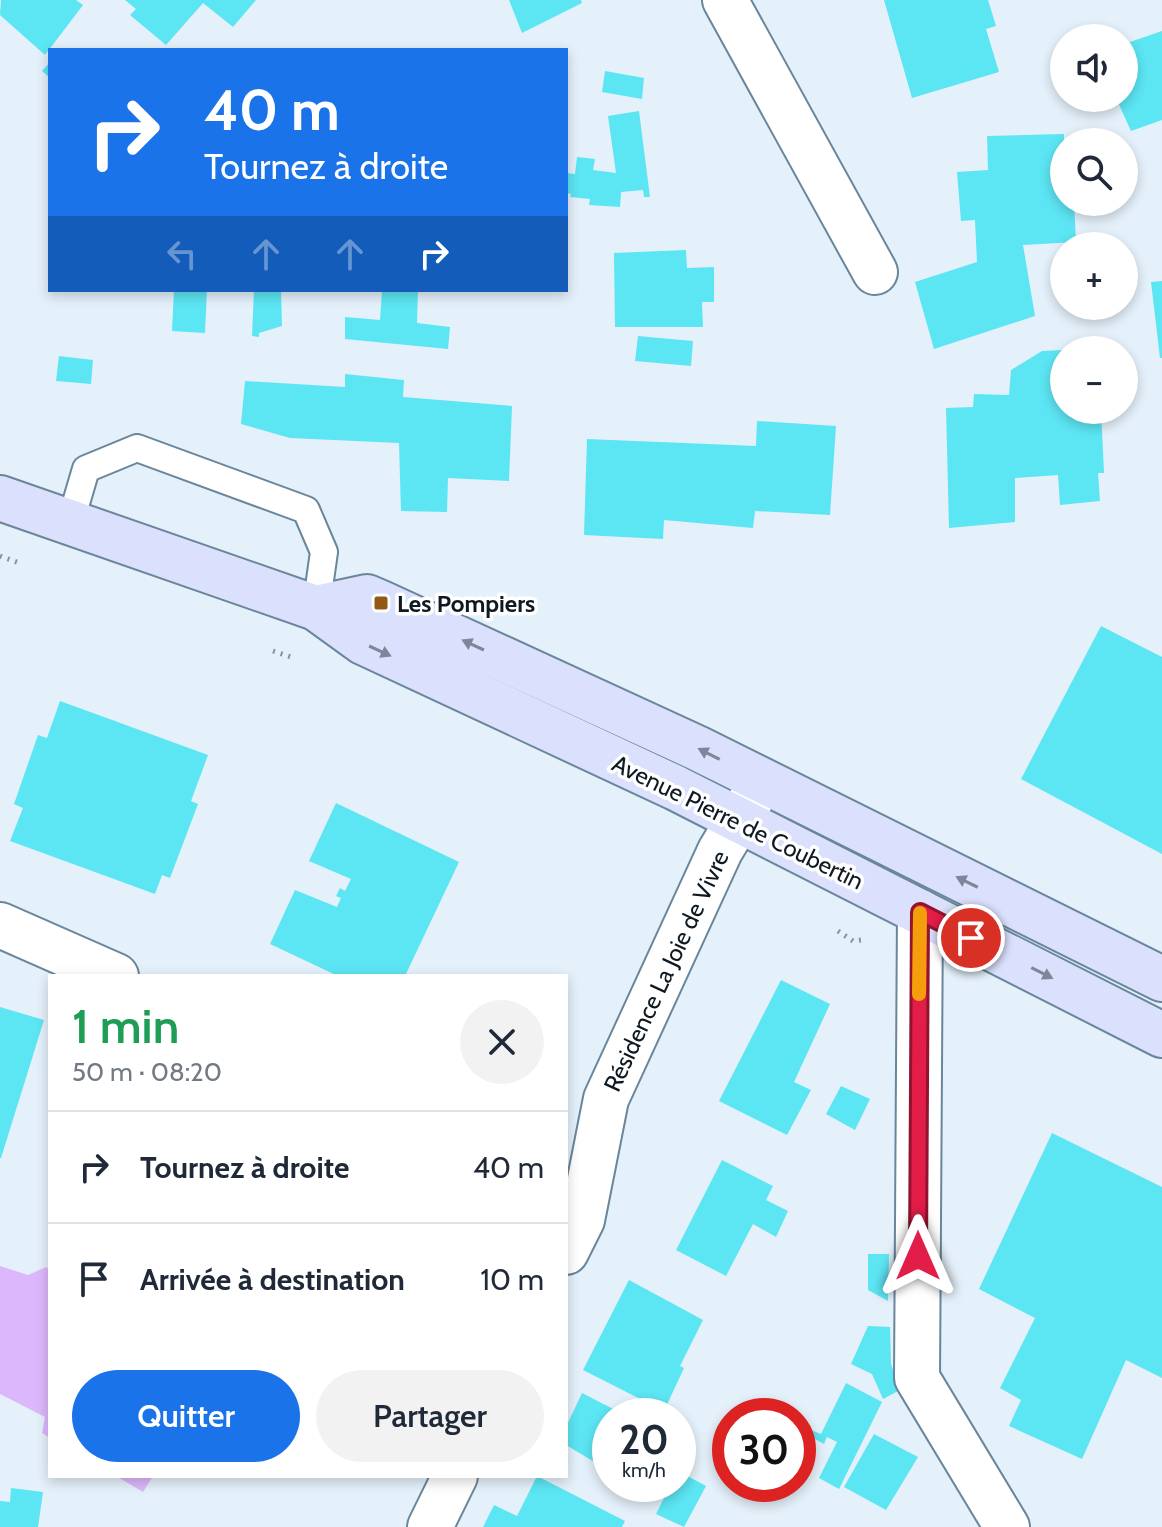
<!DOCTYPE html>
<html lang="fr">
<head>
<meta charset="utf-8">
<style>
  :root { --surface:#fff; --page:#f2f2f3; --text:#1f2937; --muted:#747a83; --line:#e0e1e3; --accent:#1a73e8 }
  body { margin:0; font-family:Cabin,sans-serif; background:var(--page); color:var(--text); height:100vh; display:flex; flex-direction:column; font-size:30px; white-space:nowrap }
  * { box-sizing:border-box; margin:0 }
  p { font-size:26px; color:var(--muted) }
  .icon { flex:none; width:44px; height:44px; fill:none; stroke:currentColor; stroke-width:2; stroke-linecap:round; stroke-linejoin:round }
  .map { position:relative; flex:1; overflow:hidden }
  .details { position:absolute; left:48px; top:974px; width:520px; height:504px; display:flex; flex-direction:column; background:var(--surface); border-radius:0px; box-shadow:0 4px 12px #0003 }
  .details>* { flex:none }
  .guide { position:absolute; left:48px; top:48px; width:520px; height:244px; border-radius:0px; box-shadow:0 4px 12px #0003; background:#1a73e8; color:#fff; overflow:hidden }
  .tools { position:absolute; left:1050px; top:24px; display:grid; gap:16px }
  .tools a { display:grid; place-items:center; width:88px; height:88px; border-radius:50%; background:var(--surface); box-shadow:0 4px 12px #0003; font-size:40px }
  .speed { position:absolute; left:592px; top:1398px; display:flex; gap:16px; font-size:40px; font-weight:700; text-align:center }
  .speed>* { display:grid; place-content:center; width:104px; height:104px; border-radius:50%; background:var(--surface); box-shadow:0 4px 12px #0003; line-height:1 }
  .speed small { font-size:20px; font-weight:400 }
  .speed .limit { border:12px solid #d22; background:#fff; color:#111 }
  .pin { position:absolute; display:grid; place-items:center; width:68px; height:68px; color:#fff; margin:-34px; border:4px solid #fff; border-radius:50%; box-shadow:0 2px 8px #0007 }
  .me { position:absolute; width:88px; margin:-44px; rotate:0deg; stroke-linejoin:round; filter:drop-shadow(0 0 6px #0008) }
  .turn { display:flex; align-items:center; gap:28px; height:168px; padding:0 24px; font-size:36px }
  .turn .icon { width:104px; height:104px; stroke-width:2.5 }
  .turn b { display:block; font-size:56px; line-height:68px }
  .lanes { display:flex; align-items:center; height:76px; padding:0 24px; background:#0003; justify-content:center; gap:40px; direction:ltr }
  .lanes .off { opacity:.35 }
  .round { display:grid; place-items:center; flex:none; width:84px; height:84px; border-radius:42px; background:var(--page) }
  .headline { display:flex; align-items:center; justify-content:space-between; height:136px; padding:0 24px }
  h1 { font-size:48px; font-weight:600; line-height:60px; color:#1e9e55 }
  .action { display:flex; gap:16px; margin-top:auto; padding:16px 24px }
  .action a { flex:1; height:92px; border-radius:48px; background:var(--accent); color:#fff; font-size:32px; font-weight:600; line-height:92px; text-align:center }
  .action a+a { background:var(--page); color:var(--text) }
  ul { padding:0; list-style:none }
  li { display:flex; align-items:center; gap:24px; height:112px; padding:0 24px; border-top:2px solid var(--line) }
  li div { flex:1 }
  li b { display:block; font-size:30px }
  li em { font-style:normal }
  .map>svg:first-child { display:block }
</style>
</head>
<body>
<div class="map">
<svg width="1162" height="1527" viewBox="0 0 1162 1527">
  <rect width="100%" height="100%" fill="#e4f0fa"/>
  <!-- green -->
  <g fill="#ddb7fb">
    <path d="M0 1266 28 1275 46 1267 50 1270V1438L42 1433 45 1417 0 1394Z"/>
    <path d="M116 1476H153L143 1492Z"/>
  </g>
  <!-- building -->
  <g fill="#5ce5f3">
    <path d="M1 0H76L83 5 45 55 0 15Z"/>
    <path d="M125 0H256L233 27 203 3 166 45 130 15 136 9Z"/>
    <path d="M509 0H581L582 3 522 33Z"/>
    <path d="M884 0H988L996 26 986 29 999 72 912 98Z"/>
    <path d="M1162 31V120L1131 131 1116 98H1124V44Z"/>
    <path d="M50 62V78L42 71Z"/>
    <path d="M605 71 644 78 642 99 602 92Z"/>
    <path d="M639 111 650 197H644L643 190 621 192 620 207 589 205 590 199 570 197 571 194 566 193V173L575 174 577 157 595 159 593 170 616 173 608 116Z"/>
    <path d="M1064 134V202H1074L1076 242 1023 245 1035 316 934 349 915 282 977 262 975 220 961 221 957 172 988 170 987 136Z"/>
    <path d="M686 250 687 268 714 267V302H702L703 327H615L614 253Z"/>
    <path d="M1162 281V358H1160L1151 282Z"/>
    <path d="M174 290H207L205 333 172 331Z"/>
    <path d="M254 290 281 291 282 326 259 333V337L252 336Z"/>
    <path d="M382 290H418L417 323 450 327 448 349 345 339V317L380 320Z"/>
    <path d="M638 336 693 341 691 366 635 361Z"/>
    <path d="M1064 350V410H1101L1104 473H1098L1100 501 1060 505 1058 475 1015 478V522L949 528 946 408 973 407 974 394 1009 395 1011 370 1042 351Z"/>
    <path d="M59 356 93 360 91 384 56 381Z"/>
    <path d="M345 374 404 380 403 397 512 406 509 481 448 478 447 512 401 511 399 443 290 438 241 424 245 381 345 387Z"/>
    <path d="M757 421 836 426 830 515 755 511 753 528 664 520 663 539 584 535 587 439 756 446Z"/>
    <path d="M1101 626 1162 657V854L1021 779Z"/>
    <path d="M60 701 208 755 191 801 198 804 170 878 162 875 155 894 10 841 23 808 14 804 38 735 47 738Z"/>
    <path d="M336 803 459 862 405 976H338L270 944 295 890 337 907 341 898 336 896 340 888 345 891 351 879 309 861Z"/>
    <path d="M781 980 830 1004 794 1082 811 1090 787 1135 719 1101Z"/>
    <path d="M0 1007 44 1020 1 1158H0Z"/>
    <path d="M841 1086 870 1099 855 1130 826 1114Z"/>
    <path d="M1052 1133 1162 1187V1378L1126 1360 1082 1459 1009 1426 1021 1400 1000 1388 1035 1318 979 1289Z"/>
    <path d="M722 1160 773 1186 766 1200 788 1211 776 1237 753 1224 726 1276 676 1250Z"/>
    <path d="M868 1254H889L888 1301 868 1290Z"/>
    <path d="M629 1280 703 1320 680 1366 684 1368 664 1411 583 1370Z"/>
    <path d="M868 1326 890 1327 891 1364 900 1390 883 1399 872 1374 851 1364Z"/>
    <path d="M846 1383 882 1402 839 1489 819 1478 837 1442 827 1437 824 1444 808 1435 811 1430 821 1434Z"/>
    <path d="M582 1393 621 1413 610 1416V1435L596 1463 566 1445V1427Z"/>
    <path d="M874 1434 918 1457 886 1510 844 1487Z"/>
    <path d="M678 1471 706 1486 684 1527 656 1514 671 1484H678Z"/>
    <path d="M537 1476 625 1521 622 1527H483L494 1505 517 1516Z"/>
    <path d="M11 1488 43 1492 38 1527H0V1501L10 1502Z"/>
  </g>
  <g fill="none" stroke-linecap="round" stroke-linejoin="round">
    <!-- service casing -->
    <g stroke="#69869b" stroke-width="30">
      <path id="service" d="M71 520 86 469 137 448 306 510 324 552 316 608"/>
    </g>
    <!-- minor casing -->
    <g stroke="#69869b" stroke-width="48">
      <g id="minor">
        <path d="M725 0 875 272"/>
        <path d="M920 912 917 1378 1007 1527"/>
        <path d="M0 925 116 976"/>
        <path d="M566 1252 582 1220 606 1099 720 851 762 781"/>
        <path d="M430 1527 455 1476"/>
      </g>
    </g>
    <!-- secondary casing -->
    <g stroke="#69869b" stroke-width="48">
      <g id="secondary">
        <path d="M0 498 316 608 363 642 676 788 1162 1035"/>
        <path d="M316 608 367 597 381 603 697 748 1162 979"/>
      </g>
    </g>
    <!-- path -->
    <g stroke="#88949d" stroke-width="5" stroke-dasharray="2 6" stroke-linecap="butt">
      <path d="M0 556 22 564"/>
      <path d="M273 651 294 658"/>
      <path d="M838 931 853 941 861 940"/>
    </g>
    <!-- service -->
    <use href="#service" stroke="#fff" stroke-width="26"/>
    <!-- minor -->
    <use href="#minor" stroke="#fff" stroke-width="44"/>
    <!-- secondary -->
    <use href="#secondary" stroke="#dbe0fc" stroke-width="44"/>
  </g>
  <!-- one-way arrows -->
  <defs><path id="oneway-solid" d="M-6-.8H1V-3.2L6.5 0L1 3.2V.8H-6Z" transform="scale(2)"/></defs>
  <g fill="#7f8699">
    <use href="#oneway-solid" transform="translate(473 645) rotate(-155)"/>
    <use href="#oneway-solid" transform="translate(380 651) rotate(25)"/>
    <use href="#oneway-solid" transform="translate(709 754) rotate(-153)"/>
    <use href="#oneway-solid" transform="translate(967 882) rotate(-154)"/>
    <use href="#oneway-solid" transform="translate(1042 973) rotate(27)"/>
  </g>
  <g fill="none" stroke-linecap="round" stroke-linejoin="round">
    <!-- route casing -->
    <g stroke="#92132f" stroke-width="20">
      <path id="route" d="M918 1256 920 912 971 938"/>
    </g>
    <!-- route -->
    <use href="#route" stroke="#e11d48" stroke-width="14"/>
    <!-- slow -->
    <path stroke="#f59e0b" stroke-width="14" d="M919 994 920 913"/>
  </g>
  <!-- markers -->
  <rect fill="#925914" stroke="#fff" stroke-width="3" x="373" y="595" width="16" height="16" rx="4"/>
  <g text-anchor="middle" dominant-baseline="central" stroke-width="7" stroke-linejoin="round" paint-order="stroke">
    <!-- poi labels -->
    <g font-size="24" font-weight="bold" fill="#0e1921" stroke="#fff" text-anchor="start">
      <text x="397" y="603">Les Pompiers</text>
    </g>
    <!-- street labels -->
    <g font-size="24" fill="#0e1921" stroke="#fff">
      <text transform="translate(738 822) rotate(26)">Avenue Pierre de Coubertin</text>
      <text transform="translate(666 971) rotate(-65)">Résidence La Joie de Vivre</text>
    </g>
  </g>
</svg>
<div class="tools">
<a><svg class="icon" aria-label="sound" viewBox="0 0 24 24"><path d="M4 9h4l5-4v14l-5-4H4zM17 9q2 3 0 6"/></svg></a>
<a><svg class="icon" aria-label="search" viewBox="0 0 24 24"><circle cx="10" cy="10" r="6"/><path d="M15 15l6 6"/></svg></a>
<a>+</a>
<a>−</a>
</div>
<div class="speed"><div>20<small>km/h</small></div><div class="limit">30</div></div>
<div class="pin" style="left:971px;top:938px;background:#d93025"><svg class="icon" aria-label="arrive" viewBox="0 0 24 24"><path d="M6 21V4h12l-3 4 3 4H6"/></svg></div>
<svg class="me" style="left:918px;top:1256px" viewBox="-20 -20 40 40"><path d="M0-17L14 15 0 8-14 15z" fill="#e11d48" stroke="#fff" stroke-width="4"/></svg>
<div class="guide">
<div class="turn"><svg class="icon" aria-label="right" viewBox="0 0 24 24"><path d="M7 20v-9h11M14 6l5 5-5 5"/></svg><div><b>40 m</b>Tournez à droite</div></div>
<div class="lanes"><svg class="icon off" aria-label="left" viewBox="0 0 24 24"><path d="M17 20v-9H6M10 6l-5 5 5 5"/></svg><svg class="icon off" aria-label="ahead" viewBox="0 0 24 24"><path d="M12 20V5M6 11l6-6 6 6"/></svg><svg class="icon off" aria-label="ahead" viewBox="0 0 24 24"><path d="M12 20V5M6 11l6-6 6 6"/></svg><svg class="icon" aria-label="right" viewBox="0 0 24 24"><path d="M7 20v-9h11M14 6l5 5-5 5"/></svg></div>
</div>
<section class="details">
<div class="headline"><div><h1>1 min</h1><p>50 m · 08:20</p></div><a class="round"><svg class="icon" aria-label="close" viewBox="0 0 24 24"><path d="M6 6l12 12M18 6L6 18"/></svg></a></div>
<ul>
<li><svg class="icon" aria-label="right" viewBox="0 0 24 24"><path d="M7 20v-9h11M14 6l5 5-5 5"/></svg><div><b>Tournez à droite</b></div><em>40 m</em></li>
<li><svg class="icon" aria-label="arrive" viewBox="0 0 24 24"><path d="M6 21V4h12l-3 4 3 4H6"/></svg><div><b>Arrivée à destination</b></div><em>10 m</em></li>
</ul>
<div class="action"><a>Quitter</a><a>Partager</a></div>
</section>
</div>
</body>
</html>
